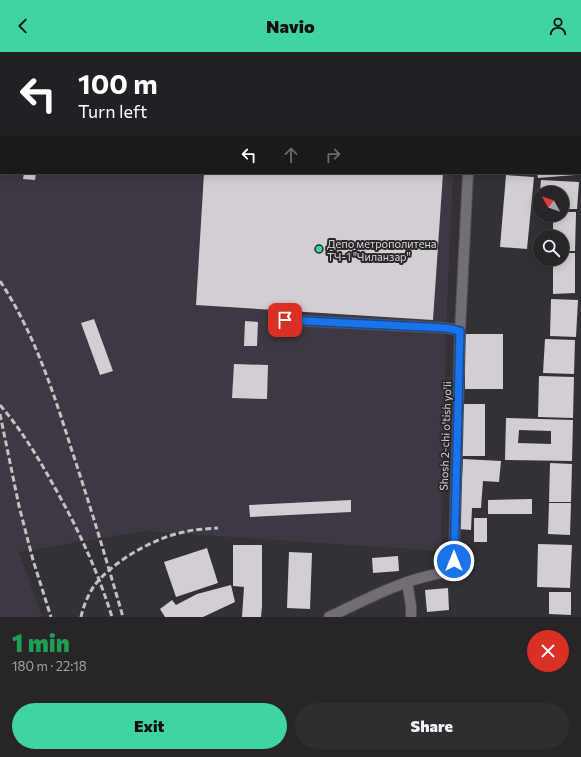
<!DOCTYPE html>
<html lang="en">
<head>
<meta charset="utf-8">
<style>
  :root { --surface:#272528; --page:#2f2d30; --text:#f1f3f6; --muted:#a4a5a8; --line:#434245; --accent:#3fd4a2 }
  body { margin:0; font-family:Commissioner,sans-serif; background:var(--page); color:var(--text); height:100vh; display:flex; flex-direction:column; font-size:15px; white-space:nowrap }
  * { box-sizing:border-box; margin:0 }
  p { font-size:13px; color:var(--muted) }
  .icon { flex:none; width:22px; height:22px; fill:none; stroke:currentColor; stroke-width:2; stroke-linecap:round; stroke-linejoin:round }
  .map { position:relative; height:565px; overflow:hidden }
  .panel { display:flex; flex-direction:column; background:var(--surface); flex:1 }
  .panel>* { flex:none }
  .hud { position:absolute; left:0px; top:0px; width:581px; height:122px; box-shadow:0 2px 10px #0003,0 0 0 1px var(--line); background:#202124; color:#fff; overflow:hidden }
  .needle { width:26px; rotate:310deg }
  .fabs { position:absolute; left:533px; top:134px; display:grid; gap:8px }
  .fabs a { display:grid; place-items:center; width:36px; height:36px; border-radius:50%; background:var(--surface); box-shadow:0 2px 10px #0003,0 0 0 1px var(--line); font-size:20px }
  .pin { position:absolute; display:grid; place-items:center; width:34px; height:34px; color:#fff; margin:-17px; border-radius:8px; box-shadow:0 2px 6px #0006 }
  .me { position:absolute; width:44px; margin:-22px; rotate:0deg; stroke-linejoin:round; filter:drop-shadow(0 0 3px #0008) }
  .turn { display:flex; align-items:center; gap:14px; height:84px; padding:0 12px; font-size:18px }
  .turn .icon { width:52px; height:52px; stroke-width:2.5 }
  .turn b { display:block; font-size:28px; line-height:34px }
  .lanes { display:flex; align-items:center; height:38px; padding:0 12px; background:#0003; justify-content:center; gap:20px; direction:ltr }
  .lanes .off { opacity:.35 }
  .round { display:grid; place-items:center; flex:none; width:42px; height:42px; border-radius:21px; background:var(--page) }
  .overview { display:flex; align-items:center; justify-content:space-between; height:68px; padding:0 12px }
  h1 { font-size:24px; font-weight:800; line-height:30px; color:#1e9e55 }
  .button { display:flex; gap:8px; margin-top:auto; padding:8px 12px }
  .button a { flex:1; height:46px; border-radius:24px; background:var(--accent); color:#111; font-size:16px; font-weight:800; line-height:46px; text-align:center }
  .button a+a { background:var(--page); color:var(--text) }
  header { display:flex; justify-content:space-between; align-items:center; height:52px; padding:0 12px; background:var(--accent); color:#111; font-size:18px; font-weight:800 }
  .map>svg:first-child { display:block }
</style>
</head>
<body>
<header><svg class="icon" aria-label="back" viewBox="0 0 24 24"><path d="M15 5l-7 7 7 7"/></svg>Navio<svg class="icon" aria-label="person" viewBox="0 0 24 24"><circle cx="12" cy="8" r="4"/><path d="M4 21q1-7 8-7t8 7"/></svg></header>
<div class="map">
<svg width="581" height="565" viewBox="0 0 581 565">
  <rect width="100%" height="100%" fill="#343136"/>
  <!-- built -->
  <path fill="#3f3842" d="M0 0H459L1 1V121H453L446 276 441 499 143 479 19 500 42 565H0Z"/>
  <!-- building -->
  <g fill="#d2ced4" fill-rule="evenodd">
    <path d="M24 121H36L35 128 23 127Z"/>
    <path d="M204 121H443L433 268 196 253Z"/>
    <path d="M537 121H575V123L538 126Z"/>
    <path d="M506 123 534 125 527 197 500 195Z"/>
    <path d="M541 128 579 130 577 157H562V141L540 140Z"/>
    <path d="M562 160H576L575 199H562V185H553V163H562Z"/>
    <path d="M562 201H575V241L553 242V207H562Z"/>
    <path d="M551 247 578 248 576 285 550 284Z"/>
    <path d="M94 267 113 319 100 323 81 271Z"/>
    <path d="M245 269 258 270 257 294H244Z"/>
    <rect x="465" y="282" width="38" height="55"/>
    <path d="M545 287 575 288 574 322 543 321Z"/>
    <path d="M234 312 268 313 267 347 232 346Z"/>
    <path d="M539 324 574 325 573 366 538 365Z"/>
    <rect x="462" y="352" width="23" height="52"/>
    <path d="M506 366 573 368 572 409 505 408ZM519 378 551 379V392L518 391Z"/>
    <path d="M463 407 501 409 499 430 483 429 481 456H472L471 478 459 477Z"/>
    <path d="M550 411 572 412 571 450H549Z"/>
    <path d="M532 447V462H488V448Z"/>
    <path d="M351 448V460L250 465 249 453Z"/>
    <path d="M549 451H571L570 483 548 482Z"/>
    <rect x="474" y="466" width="13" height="24"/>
    <path d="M538 492 572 493 570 536 537 535Z"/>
    <path d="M233 493H262V554L261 565H242L244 535 233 534Z"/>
    <path d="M207 496 218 531 176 545 164 510Z"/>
    <path d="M289 500 312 501 310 557 287 556Z"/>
    <path d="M398 504 399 519 373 521 372 506Z"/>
    <path d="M231 533 235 550 203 565H165L160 557 172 548 176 553 197 542Z"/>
    <path d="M448 536 449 558 427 560 425 538Z"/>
    <path d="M549 540H571V563L549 562Z"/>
  </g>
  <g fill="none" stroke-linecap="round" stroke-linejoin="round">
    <!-- minor casing -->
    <g stroke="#514e52" stroke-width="12">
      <g id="minor">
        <path d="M469 0 470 1"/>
        <path d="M574 0 575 1"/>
        <path d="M580 8 581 9"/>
        <path d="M580 45 581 44"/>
        <path d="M285 268 446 276 460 279"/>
        <path d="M407 530 411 554V565"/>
        <path d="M329 565C363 549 396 531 432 523 442 521 450 519 454 509L460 279 468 121"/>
      </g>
    </g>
    <!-- minor -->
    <use href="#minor" stroke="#726e73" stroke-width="10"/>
    <!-- rail -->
    <g stroke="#c4c1c5" stroke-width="3" stroke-dasharray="6 3" stroke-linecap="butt">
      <path d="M0 229C35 282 54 342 73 402 91 456 107 510 123 565"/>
      <path d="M0 353C24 381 42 412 60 445 81 483 99 523 112 565"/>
      <path d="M0 362 19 454 33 508 51 565"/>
      <path d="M81 565C83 555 88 543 94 534 113 509 154 486 184 480 195 477 207 477 218 476"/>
    </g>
  </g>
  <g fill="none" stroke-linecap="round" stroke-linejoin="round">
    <!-- route casing -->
    <g stroke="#114b97" stroke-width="10">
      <path id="route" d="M285 268 446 276 460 279 454 509"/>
    </g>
    <!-- route -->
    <use href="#route" stroke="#1a73e8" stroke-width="7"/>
  </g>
  <!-- markers -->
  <circle fill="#3fd4a2" stroke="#2a272b" stroke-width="1.5" cx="319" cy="197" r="4"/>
  <g text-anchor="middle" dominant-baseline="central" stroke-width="4" stroke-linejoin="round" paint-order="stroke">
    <!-- poi labels -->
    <g font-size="11" fill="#d9d6d9" stroke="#2a272b" text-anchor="start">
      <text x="327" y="191">Депо метрополитена<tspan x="327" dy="13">ТЧ-1 "Чиланзар"</tspan></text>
    </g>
    <!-- street labels -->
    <g font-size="11" fill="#d9d6d9" stroke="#2a272b">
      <text transform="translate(445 384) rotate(-88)">Shosh 2-chi o'tish yo'li</text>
    </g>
  </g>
</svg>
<div class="fabs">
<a><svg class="needle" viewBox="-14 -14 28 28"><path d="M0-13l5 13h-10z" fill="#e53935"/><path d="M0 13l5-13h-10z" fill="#a4a5a8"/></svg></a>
<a><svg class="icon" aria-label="search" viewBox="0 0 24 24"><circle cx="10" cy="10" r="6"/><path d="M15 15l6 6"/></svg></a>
</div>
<div class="pin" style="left:285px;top:268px;background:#d93025"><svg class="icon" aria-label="arrive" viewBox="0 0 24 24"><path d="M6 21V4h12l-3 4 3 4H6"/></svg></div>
<svg class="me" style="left:454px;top:509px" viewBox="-20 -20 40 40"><circle r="17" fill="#1a73e8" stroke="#fff" stroke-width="3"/><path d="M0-11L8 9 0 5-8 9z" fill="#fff"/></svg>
<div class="hud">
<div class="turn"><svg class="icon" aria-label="left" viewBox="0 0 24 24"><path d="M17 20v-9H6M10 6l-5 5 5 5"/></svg><div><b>100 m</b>Turn left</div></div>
<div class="lanes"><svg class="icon" aria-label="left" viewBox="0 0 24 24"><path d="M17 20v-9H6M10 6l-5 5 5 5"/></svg><svg class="icon off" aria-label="ahead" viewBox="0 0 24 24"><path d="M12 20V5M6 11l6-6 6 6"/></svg><svg class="icon off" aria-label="right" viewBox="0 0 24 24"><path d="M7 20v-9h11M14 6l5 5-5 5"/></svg></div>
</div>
</div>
<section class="panel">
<div class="overview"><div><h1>1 min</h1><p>180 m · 22:18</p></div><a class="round" style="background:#d93025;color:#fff"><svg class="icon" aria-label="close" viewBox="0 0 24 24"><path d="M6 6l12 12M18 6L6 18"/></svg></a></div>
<div class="button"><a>Exit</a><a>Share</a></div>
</section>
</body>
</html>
